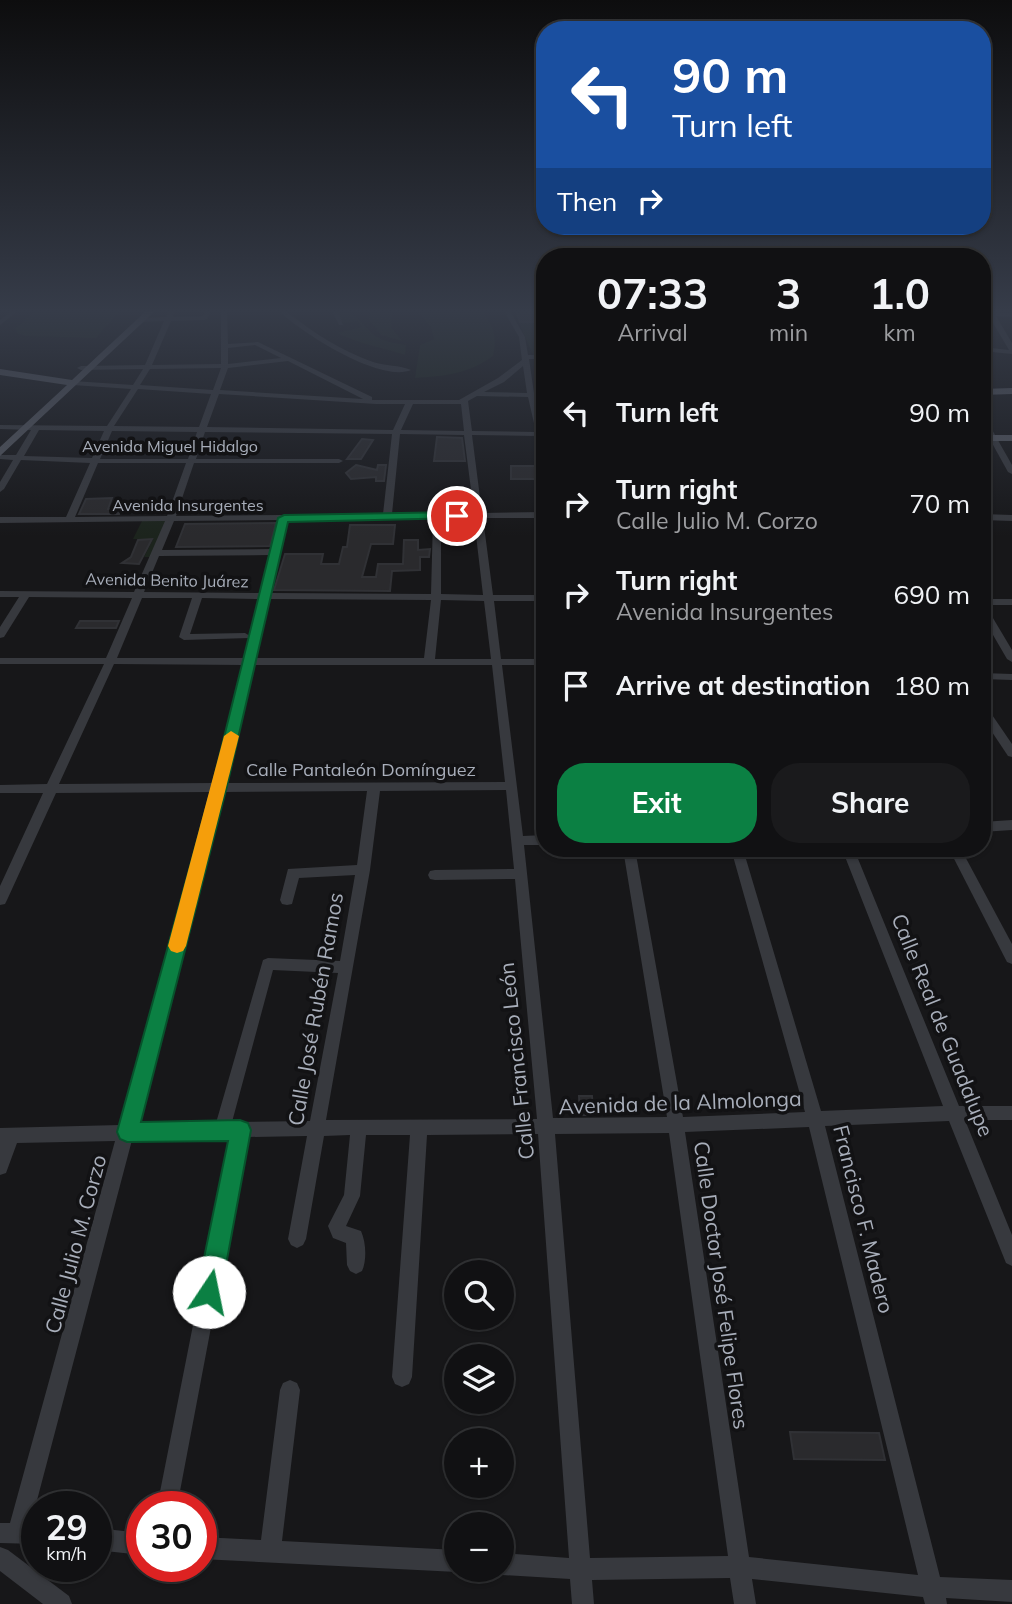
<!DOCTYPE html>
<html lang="en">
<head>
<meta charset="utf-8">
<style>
  :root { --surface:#111113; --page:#1a1a1c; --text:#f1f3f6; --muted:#9c9da0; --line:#303133; --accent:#0b8043 }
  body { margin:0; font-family:Mulish,sans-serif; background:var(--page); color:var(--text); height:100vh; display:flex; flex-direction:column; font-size:26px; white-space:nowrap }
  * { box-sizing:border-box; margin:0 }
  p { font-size:23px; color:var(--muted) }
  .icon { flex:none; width:38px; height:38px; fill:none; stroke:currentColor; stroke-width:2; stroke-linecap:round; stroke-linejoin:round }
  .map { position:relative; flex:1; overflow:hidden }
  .sheet { position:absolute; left:536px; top:248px; width:455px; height:609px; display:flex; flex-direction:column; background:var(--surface); border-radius:28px; box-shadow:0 2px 5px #0004,0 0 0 2px var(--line) }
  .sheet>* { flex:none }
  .hud { position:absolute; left:536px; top:21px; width:455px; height:214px; border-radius:28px; box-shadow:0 2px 5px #0004,0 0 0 2px var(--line); background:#1a4fa0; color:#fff; overflow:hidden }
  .fabs { position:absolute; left:444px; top:1260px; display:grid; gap:14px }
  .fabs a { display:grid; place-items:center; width:70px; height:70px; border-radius:50%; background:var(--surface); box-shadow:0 2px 5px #0004,0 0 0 2px var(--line); font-size:35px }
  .speed { position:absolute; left:21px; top:1491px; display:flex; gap:14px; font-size:35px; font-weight:700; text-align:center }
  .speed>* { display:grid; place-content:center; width:91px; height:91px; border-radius:50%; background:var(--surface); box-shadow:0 2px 5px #0004,0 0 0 2px var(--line); line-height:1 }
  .speed small { font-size:18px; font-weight:400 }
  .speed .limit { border:10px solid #d22; background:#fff; color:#111 }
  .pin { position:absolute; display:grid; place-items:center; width:60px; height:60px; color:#fff; margin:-30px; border:4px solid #fff; border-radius:50%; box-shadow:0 2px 7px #0007 }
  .me { position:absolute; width:77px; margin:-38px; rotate:11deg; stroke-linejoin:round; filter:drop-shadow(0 0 5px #0008) }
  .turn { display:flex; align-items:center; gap:24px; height:147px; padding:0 21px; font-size:32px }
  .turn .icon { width:91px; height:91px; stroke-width:2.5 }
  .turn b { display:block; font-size:49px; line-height:60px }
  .then { display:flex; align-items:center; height:66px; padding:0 21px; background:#0003; gap:14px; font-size:26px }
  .eta { display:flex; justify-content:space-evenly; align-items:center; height:119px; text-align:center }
  .eta b { font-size:42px; font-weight:700; line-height:49px }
  .action { display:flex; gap:14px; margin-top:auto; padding:14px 21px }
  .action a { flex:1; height:80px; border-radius:28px; background:var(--accent); color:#fff; font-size:28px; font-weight:700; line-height:80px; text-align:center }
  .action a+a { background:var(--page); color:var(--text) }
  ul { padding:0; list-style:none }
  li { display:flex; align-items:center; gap:21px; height:91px; padding:0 21px }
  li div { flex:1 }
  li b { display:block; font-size:26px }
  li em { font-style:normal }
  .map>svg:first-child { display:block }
</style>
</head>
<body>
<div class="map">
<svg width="1012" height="1604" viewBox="0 0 1012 1604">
  <rect width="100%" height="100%" fill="#171719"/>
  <!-- green -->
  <g fill="#1c241d">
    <path d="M35 311H120L96 338 26 336 18 334 15 329Z"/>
    <path d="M336 311C357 311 359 322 373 334 382 342 395 343 406 345L405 355C381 347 359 344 337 333L362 327 358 321 342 323Z"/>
    <path d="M370 311H392L391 327 402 341 381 335 369 319Z"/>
    <path d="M417 311H483C493 327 498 337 493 356 468 374 446 376 415 378L420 345 434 339 431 327Z"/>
    <path d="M544 322V355H533L519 323Z"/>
    <path d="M167 520 151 557H144L153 539H133L142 521Z"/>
  </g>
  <!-- building -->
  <g fill="#2a2a2d" stroke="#303135" stroke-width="2">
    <path d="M516 311H544V322H520Z"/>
    <path d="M437 437 462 438 465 461H434Z"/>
    <path d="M362 439 373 440 361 459H347Z"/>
    <path d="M356 465 377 470 378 465H386L384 481H376V477L351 479 346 473Z"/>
    <rect x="511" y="466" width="33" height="13"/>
    <path d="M112 498 108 509 120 510 119 514H79L86 499Z"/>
    <path d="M276 523 270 546 176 547 185 524Z"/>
    <path d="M350 525H395L393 544H371L362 577H376L378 564H403L404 540H418V550L430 549 429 557H420V570L392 571 390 591 274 590 285 554H323L321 564H339L343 547H347Z"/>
    <path d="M152 539 139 564 122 563 131 557 138 540Z"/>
    <path d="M80 621H119L116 628H76Z"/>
    <path d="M579 1096H592L593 1115H580Z"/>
    <path d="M790 1432 879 1433 885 1460 794 1459Z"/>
  </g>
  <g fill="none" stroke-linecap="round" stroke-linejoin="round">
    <!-- minor -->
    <g fill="#37393e" fill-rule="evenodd">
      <path d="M11 311H18L0 325V320Z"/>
      <path d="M169 311H175L173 317 203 316 205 311H211L207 319 205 320 171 321 152 365 221 364V311H227L228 344 258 342 372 397V400H459L498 378 522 360 519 337 504 311H510L525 337 528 355H544V359H529L534 393H544V397H535L544 432V451L540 449 537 436 472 435 482 513 544 512V518H483L493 595H544V601H494L501 659H544V665H502L523 836 544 835V845H524L553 1118 667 1117 623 849H635L683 1117 805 1112 731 849H743L821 1111 943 1106 842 849H854L959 1106H1012V1120H965L1012 1235V1266L1006 1263 949 1121 825 1126 940 1577 1012 1580V1602L946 1598 947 1604H925L923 1597 752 1579 756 1604H734L730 1578 592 1580 594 1604H572L570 1579 502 1575 494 1572V1570H502V1553L569 1558 538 1134 427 1135 412 1377 409 1384 402 1387 395 1384 392 1377 410 1135H366L360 1196 346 1226 361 1231C366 1242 367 1260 362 1271L356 1274 350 1271 347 1265 346 1243 333 1238 328 1226 344 1195 350 1135 324 1136 306 1239 303 1245 297 1248 291 1245 288 1239 307 1136 247 1137 177 1507H157L230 1138 132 1140 31 1523H37V1544L0 1543V1523H10L115 1141 17 1143 6 1173 0 1175V1128L120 1125 211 792 56 793 7 900 5 904 0 905V886L43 793H0V785L47 784 104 664H0V658H106L132 598 29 597 4 637 0 638V627L19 597H0V591L134 592 165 521 0 523V517H66L90 463 21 460 4 489 0 492V482L13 460 0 459V455H16L31 430 0 429V425L107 426 131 389 73 385 69 383 73 381 133 385 143 369 81 370 77 368 81 366 145 365 164 321 140 322 137 320 140 318 166 317ZM255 345 281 358 228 364V348ZM288 361 363 399 220 390 228 368ZM523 366 527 393 484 392 504 382ZM221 368 213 390 140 385 150 369ZM138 389 211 394 199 427 114 426ZM219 394 376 404H405L393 430 207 427ZM477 396 528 397 536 432 472 431 468 401ZM413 404H461L464 431 401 430ZM39 430 104 431 92 458 24 456ZM112 431 197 432 188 459H100ZM205 432 392 434 383 514 176 516 194 463H339L343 461 339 459H196ZM400 434 464 435 474 513 392 514ZM98 463H186L167 516 75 517ZM474 518 483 595 441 594V519ZM433 519 431 594 271 593 288 520ZM279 520 272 549 162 550 174 521ZM270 555 261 593 144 592 159 556ZM142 598H192L179 637 184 640 249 638 250 636 245 633 190 634 202 598 259 599 245 658H117ZM269 599 431 600 424 658H255ZM441 600 484 601 491 659H435ZM114 664 243 665 214 783 59 784ZM254 665H492L505 782 226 783ZM506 790 514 869 435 870 430 871 428 875 430 879 435 880 515 879 537 1119 326 1120 370 870 380 791ZM367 791 357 865 288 869 280 900 282 904 287 905 292 904 299 878 355 875 340 961 268 958 263 960 216 1123 136 1125 223 792ZM273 970 338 973 310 1121 232 1122ZM809 1127 918 1575 749 1557 685 1132ZM669 1133 728 1556 590 1558 555 1134Z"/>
      <path d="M279 311H286C312 332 341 351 373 362 385 366 400 365 411 370 380 383 302 333 279 311Z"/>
      <path d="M332 311H338L343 325H339Z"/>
      <path d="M982 312 1012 313V317L996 316 1012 343V354L982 351V347L1009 350 989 316H982Z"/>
      <path d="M982 417 986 419 1012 465V474L1008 472 982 425Z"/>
      <path d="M982 514 1012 515V521L982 520Z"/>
      <rect x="982" y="599" width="30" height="6"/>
      <path d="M982 605 987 608 1012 650V662L1007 659 982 616Z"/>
      <path d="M982 673 1012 674V680L982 679Z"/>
      <path d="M982 705 986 706 1012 744V757L1008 756 982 717Z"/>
      <path d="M1012 820V830L982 832V822Z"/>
      <path d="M949 849H961L1012 944V964L1007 962Z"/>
      <path d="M290 1380 297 1383 300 1390 282 1541 457 1550V1570H462L457 1572 201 1559V1537L261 1540 280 1390 283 1383Z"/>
      <path d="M96 1528 142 1533V1555L96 1550Z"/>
      <path d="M0 1547 8 1550 69 1596 72 1604H43L0 1571Z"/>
    </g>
    <!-- major -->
    <g fill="#53565e" fill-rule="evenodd">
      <path d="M146 311H155L0 456V447L67 385 0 375V369L72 380Z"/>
      <path d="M1012 388V394L982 395V389Z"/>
      <rect x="982" y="435" width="30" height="6"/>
    </g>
  </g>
  <!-- sky -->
  <linearGradient id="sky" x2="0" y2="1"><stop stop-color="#0d0d0e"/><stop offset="0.58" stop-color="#363c49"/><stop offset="1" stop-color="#363c49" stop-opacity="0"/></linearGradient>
  <rect width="1012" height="536" fill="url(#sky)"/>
  <!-- route -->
  <path fill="#0b8043" stroke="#07532c" stroke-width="2" d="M457 512 463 516 462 518 288 522 227 786 141 1122 240 1120 248 1123 251 1130 221 1292 217 1300 209 1303 200 1300 197 1292 228 1141 127 1142 120 1139 117 1132 212 786 278 518 284 515Z"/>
  <!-- slow -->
  <path fill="#f59e0b" d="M231 731 239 736 186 946 183 951 177 953 171 951 168 946 224 736Z"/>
  <g text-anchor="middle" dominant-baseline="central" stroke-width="7" stroke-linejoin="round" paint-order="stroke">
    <!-- far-street labels -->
    <g font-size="16" fill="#a8aeba" stroke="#121214">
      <text x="170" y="446">Avenida Miguel Hidalgo</text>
      <text x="188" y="505">Avenida Insurgentes</text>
      <text transform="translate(167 580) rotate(1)">Avenida Benito Juárez</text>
    </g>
    <!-- street labels -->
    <g font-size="18" fill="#a8aeba" stroke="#121214">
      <text x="361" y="769">Calle Pantaleón Domínguez</text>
    </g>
    <!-- near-street labels -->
    <g font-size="21" fill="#a8aeba" stroke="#121214">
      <text transform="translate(315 1009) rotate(-80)">Calle José Rubén Ramos</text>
      <text transform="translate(943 1025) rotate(68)">Calle Real de Guadalupe</text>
      <text transform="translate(516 1061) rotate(-96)">Calle Francisco León</text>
      <text transform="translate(680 1102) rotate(-2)">Avenida de la Almolonga</text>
      <text transform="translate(864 1219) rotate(76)">Francisco F. Madero</text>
      <text transform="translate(75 1244) rotate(-75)">Calle Julio M. Corzo</text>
      <text transform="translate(722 1285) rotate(82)">Calle Doctor José Felipe Flores</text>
    </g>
  </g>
</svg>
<div class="fabs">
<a><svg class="icon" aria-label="search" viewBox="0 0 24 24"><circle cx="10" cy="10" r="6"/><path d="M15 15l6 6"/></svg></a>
<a><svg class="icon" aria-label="layers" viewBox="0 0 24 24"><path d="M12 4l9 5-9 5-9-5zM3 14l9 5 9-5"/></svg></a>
<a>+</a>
<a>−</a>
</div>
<div class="speed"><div>29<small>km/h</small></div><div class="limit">30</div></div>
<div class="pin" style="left:457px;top:516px;background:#d93025"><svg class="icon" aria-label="arrive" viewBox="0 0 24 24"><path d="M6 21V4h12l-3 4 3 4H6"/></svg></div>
<svg class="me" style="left:209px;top:1292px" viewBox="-20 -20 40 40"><circle r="19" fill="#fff"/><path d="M0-13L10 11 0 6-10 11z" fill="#0b8043"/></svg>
<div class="hud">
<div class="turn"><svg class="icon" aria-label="left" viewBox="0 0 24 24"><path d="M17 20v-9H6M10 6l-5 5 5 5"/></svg><div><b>90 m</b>Turn left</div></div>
<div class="then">Then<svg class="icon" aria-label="right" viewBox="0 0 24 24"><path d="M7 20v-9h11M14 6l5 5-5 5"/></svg></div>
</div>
<section class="sheet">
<div class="eta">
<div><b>07:33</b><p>Arrival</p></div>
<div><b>3</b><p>min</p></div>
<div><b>1.0</b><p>km</p></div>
</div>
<ul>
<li><svg class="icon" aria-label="left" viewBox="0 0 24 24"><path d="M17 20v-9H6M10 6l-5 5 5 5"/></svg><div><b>Turn left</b></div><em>90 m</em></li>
<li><svg class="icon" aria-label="right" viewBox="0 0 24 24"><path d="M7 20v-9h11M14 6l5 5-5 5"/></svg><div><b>Turn right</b><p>Calle Julio M. Corzo</p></div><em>70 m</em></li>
<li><svg class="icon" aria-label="right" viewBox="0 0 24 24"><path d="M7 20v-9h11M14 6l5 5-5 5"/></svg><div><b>Turn right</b><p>Avenida Insurgentes</p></div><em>690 m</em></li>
<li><svg class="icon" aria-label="arrive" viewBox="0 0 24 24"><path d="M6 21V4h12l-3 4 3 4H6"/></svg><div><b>Arrive at destination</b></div><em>180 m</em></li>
</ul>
<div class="action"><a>Exit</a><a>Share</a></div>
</section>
</div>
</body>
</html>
